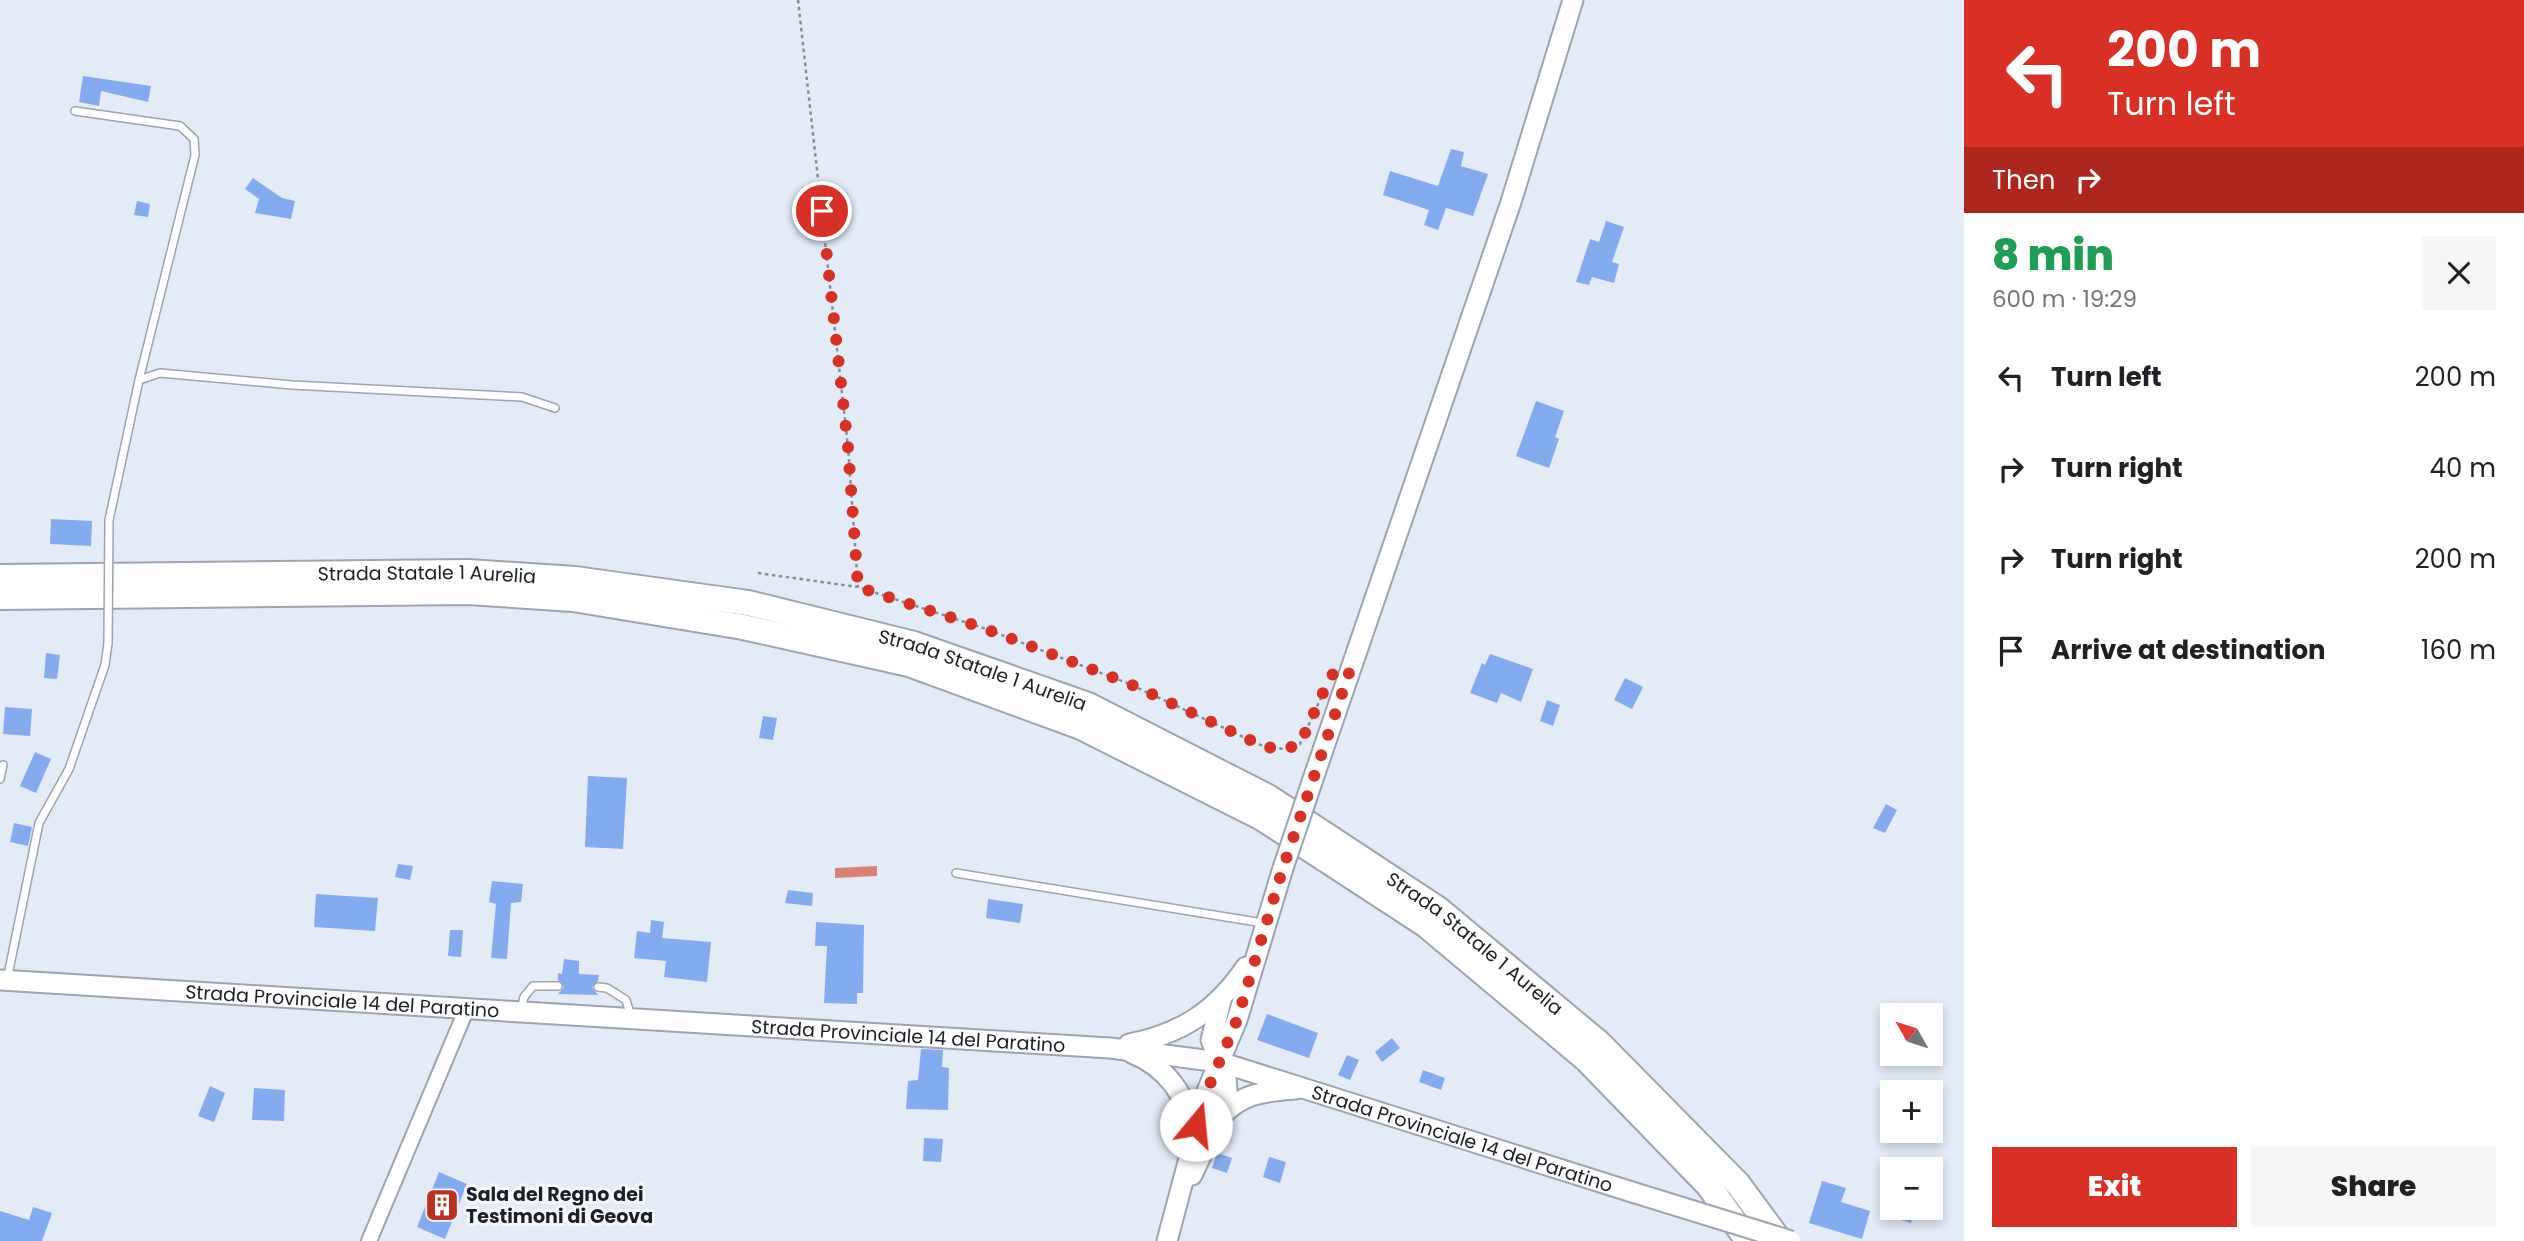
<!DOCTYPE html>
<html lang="en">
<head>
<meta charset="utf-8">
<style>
  :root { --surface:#fff; --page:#f6f6f6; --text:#202124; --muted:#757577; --accent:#d93025 }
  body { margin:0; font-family:Poppins,sans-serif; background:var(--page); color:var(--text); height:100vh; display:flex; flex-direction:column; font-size:26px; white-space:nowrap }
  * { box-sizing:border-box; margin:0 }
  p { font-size:23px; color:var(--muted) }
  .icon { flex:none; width:38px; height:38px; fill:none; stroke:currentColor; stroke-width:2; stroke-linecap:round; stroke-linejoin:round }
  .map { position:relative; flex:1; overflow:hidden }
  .panel { display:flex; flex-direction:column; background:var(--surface); width:560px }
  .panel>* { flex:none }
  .guide { background:#d93025; color:#fff; overflow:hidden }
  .needle { width:46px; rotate:309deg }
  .controls { position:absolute; left:1880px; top:1003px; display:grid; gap:14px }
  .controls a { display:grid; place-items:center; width:63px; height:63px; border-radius:0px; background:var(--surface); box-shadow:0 4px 10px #0003; font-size:35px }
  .pin { position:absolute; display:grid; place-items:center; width:60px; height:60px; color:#fff; margin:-30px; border:4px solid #fff; border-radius:50%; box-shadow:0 2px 7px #0007 }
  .me { position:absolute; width:77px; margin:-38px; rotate:17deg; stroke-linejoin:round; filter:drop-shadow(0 0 5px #0008) }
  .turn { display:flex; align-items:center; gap:24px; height:147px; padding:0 28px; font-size:32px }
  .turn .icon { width:91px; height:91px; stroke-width:2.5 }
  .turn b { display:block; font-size:49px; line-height:60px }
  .then { display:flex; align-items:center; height:66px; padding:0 28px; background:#0003; gap:14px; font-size:26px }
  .round { display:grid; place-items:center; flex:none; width:74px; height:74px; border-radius:0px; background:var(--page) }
  .summary { display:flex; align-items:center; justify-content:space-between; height:119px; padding:0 28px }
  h1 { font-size:42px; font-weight:800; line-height:52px; color:#1e9e55 }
  .action { display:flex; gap:14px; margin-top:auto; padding:14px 28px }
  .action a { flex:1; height:80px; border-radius:0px; background:var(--accent); color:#fff; font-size:28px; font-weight:800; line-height:80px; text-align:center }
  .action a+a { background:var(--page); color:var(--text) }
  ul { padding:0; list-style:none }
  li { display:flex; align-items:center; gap:21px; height:91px; padding:0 28px }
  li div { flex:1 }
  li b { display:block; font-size:26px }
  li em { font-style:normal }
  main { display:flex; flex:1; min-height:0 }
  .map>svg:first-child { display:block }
</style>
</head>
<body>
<main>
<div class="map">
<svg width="1964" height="1241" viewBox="0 0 1964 1241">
  <rect width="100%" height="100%" fill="#e3ebf7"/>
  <!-- water -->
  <path fill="#d78273" d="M877 866V876L835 878V868Z"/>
  <!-- building -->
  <g fill="#83acf0">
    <path d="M83 76 151 86 148 102 101 91 99 106 79 102Z"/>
    <path d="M1451 149 1464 152 1461 166 1488 174 1473 216 1446 208 1438 230 1424 225 1429 210 1383 195 1390 171 1438 186Z"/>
    <path d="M253 178 282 198 295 201 291 219 255 213 259 199 245 189Z"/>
    <path d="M137 201 150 204 148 217 134 215Z"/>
    <path d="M1606 221 1624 227 1612 262 1619 264 1614 283 1592 277 1589 285 1576 282 1590 239 1599 242Z"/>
    <path d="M1536 401 1564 411 1555 437 1559 439 1549 468 1516 456Z"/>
    <path d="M51 519 92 521 91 546 50 544Z"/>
    <path d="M46 653 60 655 57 679 44 678Z"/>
    <path d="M1490 654 1533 669 1521 702 1501 693 1497 703 1470 693 1482 663 1485 665Z"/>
    <path d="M1625 678 1643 687 1632 709 1614 700Z"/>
    <path d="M1547 700 1560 705 1553 726 1540 721Z"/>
    <path d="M5 707 32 709 30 736 3 734Z"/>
    <path d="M763 716 777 718 773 740 759 738Z"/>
    <path d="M35 752 51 759 36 793 20 786Z"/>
    <path d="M588 776 627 778 623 849 585 847Z"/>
    <path d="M1886 804 1897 810 1885 833 1873 828Z"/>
    <path d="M14 823 32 827 28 846 10 842Z"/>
    <path d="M398 864 413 866 410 880 395 877Z"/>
    <path d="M492 881 523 884 521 902 511 903 507 959 491 958 496 904 489 902Z"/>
    <path d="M788 890 813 893 812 906 785 903Z"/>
    <path d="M316 894 378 898 375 931 314 927Z"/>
    <path d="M988 899 1023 904 1020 923 986 918Z"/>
    <path d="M651 920 664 922 662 938 711 942 707 982 664 977 666 961 634 958 637 931 650 933Z"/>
    <path d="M816 922 864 925 863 993H857V1004L824 1003 827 946H815Z"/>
    <path d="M450 930H463L461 957 448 956Z"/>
    <path d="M564 959 579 961V974L599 975 598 981 592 987 598 995 558 994 564 987 558 980V973L562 974Z"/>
    <path d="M1267 1014 1318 1033 1309 1058 1257 1040Z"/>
    <path d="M1392 1038 1400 1048 1382 1062 1375 1052Z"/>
    <path d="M921 1049 943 1050 942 1067 949 1068 948 1110 906 1109 908 1081 918 1080Z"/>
    <path d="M1347 1055 1359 1060 1350 1080 1338 1075Z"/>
    <path d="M1423 1070 1445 1078 1441 1090 1419 1082Z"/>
    <path d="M210 1086 225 1093 214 1122 198 1116Z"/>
    <path d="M254 1088 285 1090 284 1121 252 1120Z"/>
    <path d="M924 1138 943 1139 941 1162 923 1161Z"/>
    <path d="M1217 1153 1232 1158 1227 1173 1212 1168Z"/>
    <path d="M1269 1157 1286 1162 1280 1183 1263 1177Z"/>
    <path d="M439 1172 467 1184 445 1239 417 1227Z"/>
    <path d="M1822 1181 1846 1188 1841 1202 1870 1211 1862 1239 1809 1223Z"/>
    <path d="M33 1207 52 1213 42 1241H0V1211L29 1220Z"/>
    <path d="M1900 1208H1915L1911 1223 1897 1219Z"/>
  </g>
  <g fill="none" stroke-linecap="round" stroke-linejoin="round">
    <!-- lane casing -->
    <g stroke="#9da4b0" stroke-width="10">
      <g id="lane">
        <path d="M75 111 180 126 194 139 195 155 139 380 109 520"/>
        <path d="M139 380 160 373 292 385 522 397 555 408"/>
        <path d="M0 779 3 765"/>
        <path d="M956 873 1263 923"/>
        <path d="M7 980 39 823 69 769 105 665 108 643"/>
        <path d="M598 987 607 988 626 1000 631 1017"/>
        <path d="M521 1010 524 997 533 986H558"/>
      </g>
    </g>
    <!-- street casing -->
    <g stroke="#9da4b0" stroke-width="18">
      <path id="street" d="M369 1241 467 1008"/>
    </g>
    <!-- secondary casing -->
    <g stroke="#9da4b0" stroke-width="23">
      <g id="secondary">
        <path d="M1312 782 1511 202 1573 0"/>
        <path id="s1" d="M0 980 1110 1048 1220 1062 1632 1192"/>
        <path d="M1129 1044C1181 1034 1216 1011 1246 967"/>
        <path d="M1132 1053C1166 1067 1189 1096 1191 1134"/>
        <path d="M1220 1118C1240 1093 1266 1091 1296 1089"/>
        <path d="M1192 1175 1217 1122 1227 1091 1226 1077 1211 1040 1221 1001"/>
        <path d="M1167 1241 1207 1091 1237 1020 1283 868"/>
      </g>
    </g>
    <!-- highway casing -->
    <g stroke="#9da4b0" stroke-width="28">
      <g id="highway">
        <path id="s2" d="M0 577 468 572 575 579 748 603 914 644 1088 705 1268 797 1438 909 1599 1043 1738 1184 1780 1241"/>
        <path d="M0 597 468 592 573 599 743 627 909 664 1081 727 1262 818 1426 925 1586 1059 1709 1186 1748 1241"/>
      </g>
    </g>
    <!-- path -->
    <g stroke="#888e96" stroke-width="2.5" stroke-dasharray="3.5 3.5" stroke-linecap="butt">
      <path d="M798 0 848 447 858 587"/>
      <path d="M758 573 858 587 983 628 1127 683 1265 747 1285 749 1300 744 1321 698"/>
    </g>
    <!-- lane -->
    <use href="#lane" stroke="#fff" stroke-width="7"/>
    <!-- street -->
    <use href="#street" stroke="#fff" stroke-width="14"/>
    <!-- secondary -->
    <use href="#secondary" stroke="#fff" stroke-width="19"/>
    <!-- highway -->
    <use href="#highway" stroke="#fff" stroke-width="24"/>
    <!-- lane-bridge casing -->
    <g stroke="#9da4b0" stroke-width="10" stroke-linecap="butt">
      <path id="lane-bridge" d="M108 643 109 520"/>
    </g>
    <!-- secondary-bridge casing -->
    <g stroke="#9da4b0" stroke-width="23" stroke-linecap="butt">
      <g id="secondary-bridge">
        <path d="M1283 868 1312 782"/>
        <path d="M1632 1192 1791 1241"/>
      </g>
    </g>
    <!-- lane-bridge -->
    <use href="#lane-bridge" stroke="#fff" stroke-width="7"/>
    <!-- secondary-bridge -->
    <use href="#secondary-bridge" stroke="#fff" stroke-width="19"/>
  </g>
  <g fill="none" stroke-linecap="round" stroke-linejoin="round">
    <!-- route -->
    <path stroke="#d93025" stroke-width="12" stroke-dasharray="0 21.6" d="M822 211 848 447 858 587 983 628 1128 683 1265 747 1285 749 1300 744 1331 675 1350 670 1283 868 1237 1020 1207 1091 1196 1125"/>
  </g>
  <!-- icons -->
  <defs>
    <g id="building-square" transform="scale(1.75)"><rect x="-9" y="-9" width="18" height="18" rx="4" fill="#bd301f" stroke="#f4f8fd"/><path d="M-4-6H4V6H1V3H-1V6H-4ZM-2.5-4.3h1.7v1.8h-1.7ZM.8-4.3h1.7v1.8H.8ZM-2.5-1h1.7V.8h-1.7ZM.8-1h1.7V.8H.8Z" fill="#fff"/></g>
  </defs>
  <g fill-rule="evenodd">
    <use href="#building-square" x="442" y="1205"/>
  </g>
  <g text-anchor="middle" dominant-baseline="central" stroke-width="6" stroke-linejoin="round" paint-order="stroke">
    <!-- street labels -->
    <g font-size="19" fill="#1c1f23" stroke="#f4f8fd">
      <text stroke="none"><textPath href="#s2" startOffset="427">Strada Statale 1 Aurelia</textPath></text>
      <text stroke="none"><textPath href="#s2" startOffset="994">Strada Statale 1 Aurelia</textPath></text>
      <text stroke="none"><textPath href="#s2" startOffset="1561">Strada Statale 1 Aurelia</textPath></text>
      <text stroke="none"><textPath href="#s1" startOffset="343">Strada Provinciale 14 del Paratino</textPath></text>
      <text stroke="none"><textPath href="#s1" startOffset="910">Strada Provinciale 14 del Paratino</textPath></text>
      <text stroke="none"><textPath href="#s1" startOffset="1477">Strada Provinciale 14 del Paratino</textPath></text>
    </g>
    <!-- poi labels -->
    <g font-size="19" font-weight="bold" fill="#1c1f23" stroke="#f4f8fd" text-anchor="start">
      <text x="466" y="1194">Sala del Regno dei<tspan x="466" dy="22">Testimoni di Geova</tspan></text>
    </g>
  </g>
</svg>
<div class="controls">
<a><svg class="needle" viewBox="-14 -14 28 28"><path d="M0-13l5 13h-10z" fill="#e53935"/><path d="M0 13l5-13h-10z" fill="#757577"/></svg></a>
<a>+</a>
<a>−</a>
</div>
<div class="pin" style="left:822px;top:211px;background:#d93025"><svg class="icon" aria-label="arrive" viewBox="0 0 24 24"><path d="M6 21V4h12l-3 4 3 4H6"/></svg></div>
<svg class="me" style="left:1196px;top:1125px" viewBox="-20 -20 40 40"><circle r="19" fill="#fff"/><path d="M0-13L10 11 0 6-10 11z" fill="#d93025"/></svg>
</div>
<section class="panel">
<div class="guide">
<div class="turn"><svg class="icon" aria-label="left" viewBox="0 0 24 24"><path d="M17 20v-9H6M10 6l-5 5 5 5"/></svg><div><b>200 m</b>Turn left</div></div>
<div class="then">Then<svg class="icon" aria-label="right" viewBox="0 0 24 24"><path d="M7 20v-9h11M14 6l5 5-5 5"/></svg></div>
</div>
<div class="summary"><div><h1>8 min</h1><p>600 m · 19:29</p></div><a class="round"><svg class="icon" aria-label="close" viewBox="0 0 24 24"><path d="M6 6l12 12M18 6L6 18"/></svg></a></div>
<ul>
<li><svg class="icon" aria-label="left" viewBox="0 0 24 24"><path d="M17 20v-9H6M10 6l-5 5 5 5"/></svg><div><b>Turn left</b></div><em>200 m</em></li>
<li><svg class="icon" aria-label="right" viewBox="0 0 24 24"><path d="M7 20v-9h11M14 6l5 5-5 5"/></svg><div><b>Turn right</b></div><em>40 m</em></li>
<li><svg class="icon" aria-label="right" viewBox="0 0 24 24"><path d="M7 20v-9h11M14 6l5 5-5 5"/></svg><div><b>Turn right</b></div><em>200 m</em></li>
<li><svg class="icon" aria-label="arrive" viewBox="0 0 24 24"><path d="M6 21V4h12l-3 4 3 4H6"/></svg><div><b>Arrive at destination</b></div><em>160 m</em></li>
</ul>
<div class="action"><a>Exit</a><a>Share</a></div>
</section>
</main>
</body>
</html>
